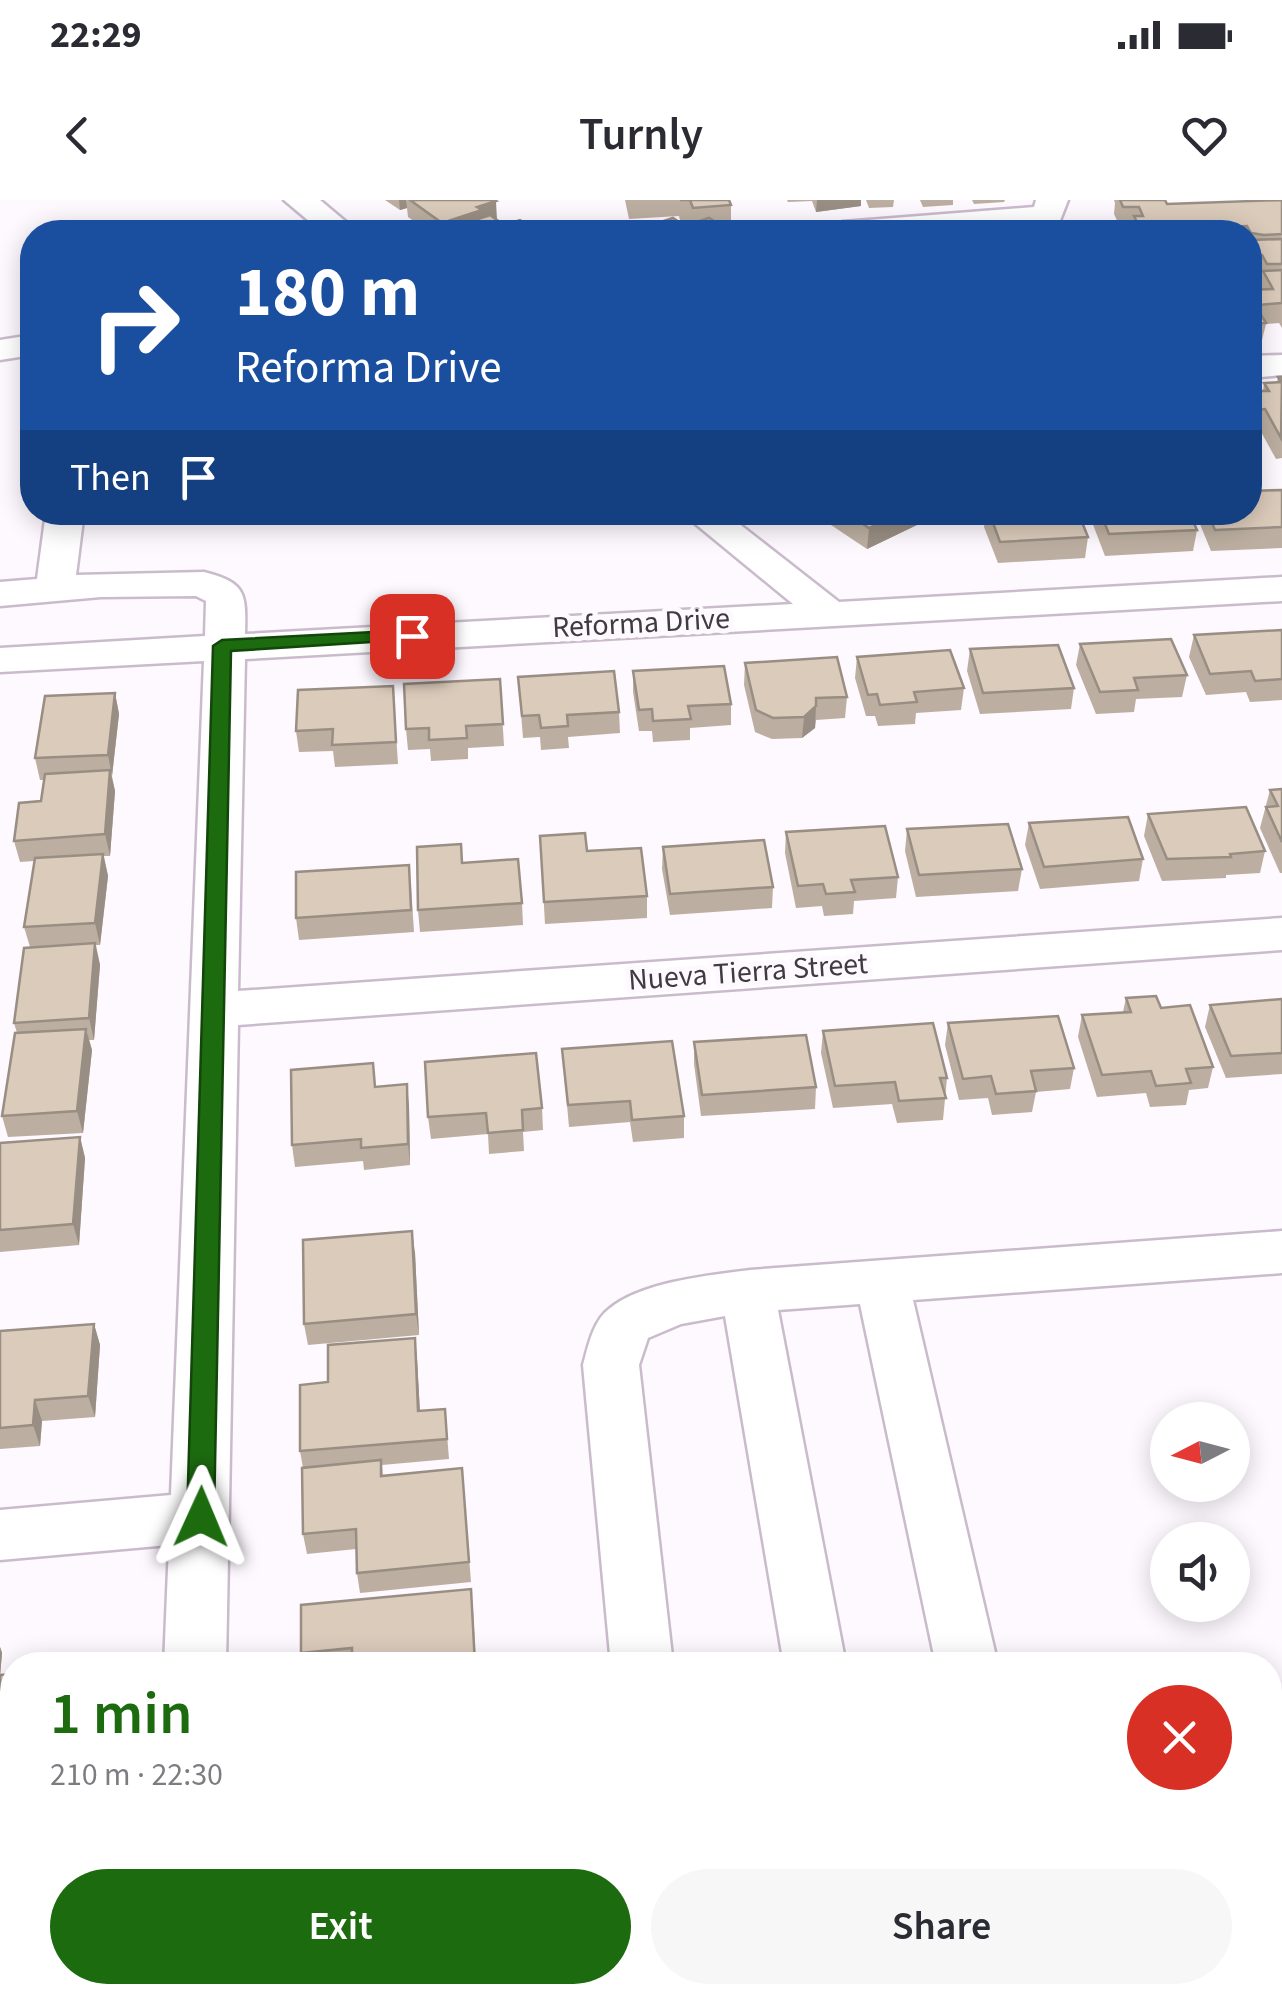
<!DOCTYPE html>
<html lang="en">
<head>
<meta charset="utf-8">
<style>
  :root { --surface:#fff; --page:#f7f7f7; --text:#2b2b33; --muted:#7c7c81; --accent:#1c6b0f }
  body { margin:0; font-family:"Source Sans 3",sans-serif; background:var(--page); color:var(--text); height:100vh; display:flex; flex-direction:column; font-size:38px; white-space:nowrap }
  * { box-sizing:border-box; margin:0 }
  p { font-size:32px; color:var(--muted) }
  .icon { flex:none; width:55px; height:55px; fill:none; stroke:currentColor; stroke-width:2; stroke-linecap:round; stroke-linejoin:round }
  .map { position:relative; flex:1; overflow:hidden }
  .drawer { position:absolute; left:0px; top:1452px; width:1282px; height:352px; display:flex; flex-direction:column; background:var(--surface); border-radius:40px 40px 0 0; box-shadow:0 5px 25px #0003 }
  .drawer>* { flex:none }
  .banner { position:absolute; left:20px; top:20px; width:1242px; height:305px; border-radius:40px; box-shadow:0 5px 25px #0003; background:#1a4fa0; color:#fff; overflow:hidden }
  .needle { width:65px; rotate:264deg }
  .fabs { position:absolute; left:1150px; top:1202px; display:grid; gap:20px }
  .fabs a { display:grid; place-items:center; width:100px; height:100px; border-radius:50%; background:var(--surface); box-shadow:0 5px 25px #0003; font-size:50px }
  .pin { position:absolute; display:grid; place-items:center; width:85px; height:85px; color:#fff; margin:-42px; border-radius:20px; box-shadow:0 5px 15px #0006 }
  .me { position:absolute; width:110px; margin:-55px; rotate:1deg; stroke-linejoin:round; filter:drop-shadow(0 0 8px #0008) }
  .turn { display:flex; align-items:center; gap:35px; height:210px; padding:0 50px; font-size:45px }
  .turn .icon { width:130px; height:130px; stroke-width:2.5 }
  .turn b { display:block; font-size:70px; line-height:85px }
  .then { display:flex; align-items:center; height:95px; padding:0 50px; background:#0003; gap:20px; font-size:38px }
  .round { display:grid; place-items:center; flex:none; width:105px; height:105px; border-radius:52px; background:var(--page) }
  .overview { display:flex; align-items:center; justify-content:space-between; height:170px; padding:0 50px }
  h1 { font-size:60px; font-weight:600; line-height:75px; color:var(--accent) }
  .primary-button { display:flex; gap:20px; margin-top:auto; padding:20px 50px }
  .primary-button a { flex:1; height:115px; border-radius:60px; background:var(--accent); color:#fff; font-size:40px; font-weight:600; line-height:115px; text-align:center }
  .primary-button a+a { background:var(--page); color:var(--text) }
  .status { display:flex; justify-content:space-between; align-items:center; height:70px; padding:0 50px; background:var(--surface); direction:ltr }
  .status svg { height:28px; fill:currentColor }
  header { display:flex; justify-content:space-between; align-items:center; height:130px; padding:0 50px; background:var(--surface); font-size:45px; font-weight:600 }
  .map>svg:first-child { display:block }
</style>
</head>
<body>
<div class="status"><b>22:29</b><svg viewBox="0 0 49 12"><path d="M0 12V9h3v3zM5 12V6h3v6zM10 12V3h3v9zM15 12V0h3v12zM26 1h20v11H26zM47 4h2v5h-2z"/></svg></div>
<header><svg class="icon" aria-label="back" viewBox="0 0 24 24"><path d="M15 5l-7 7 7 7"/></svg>Turnly<svg class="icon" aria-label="heart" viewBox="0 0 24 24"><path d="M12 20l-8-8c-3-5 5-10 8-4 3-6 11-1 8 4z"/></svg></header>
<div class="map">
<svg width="1282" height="1804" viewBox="0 0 1282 1804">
  <rect width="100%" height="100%" fill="#fef8ff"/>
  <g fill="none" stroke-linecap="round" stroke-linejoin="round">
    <!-- minor casing -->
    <g stroke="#cabbcc" stroke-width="5">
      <g id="minor">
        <path d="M284 0H320L358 32H322Z"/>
        <path d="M1036 0H1068L1059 23 960 32H827L832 25 843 22 1034 7Z"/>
        <path d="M32 135V155L0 160V140Z"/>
        <path d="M1282 155V175L1250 178V156Z"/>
        <path d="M46 312H84L76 375 204 372C247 383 246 394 245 434L793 404 681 312H724L839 402 1282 377V401L245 459 238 791 1282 718V750L238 825 226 1465H164L169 1345 0 1360V1310L171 1295 204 461 0 472V448L205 436 206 401 196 396 101 397 0 406V382L37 379Z"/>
        <path d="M1282 1031V1073L913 1100 998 1465H936L860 1104 778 1110 846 1465H784L725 1116 681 1124 648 1138 639 1165 673 1465H611L583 1165C588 1147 593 1121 609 1109 641 1082 710 1075 750 1070Z"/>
        <path d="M148 1792H216L215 1804H147Z"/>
        <path d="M641 1792H709L710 1804H642Z"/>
        <path d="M839 1792H907L909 1804H841Z"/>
        <path d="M1006 1792H1074L1077 1804H1009Z"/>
      </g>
    </g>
    <!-- minor -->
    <use href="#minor" fill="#fff" fill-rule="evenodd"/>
  </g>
  <!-- wall -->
  <g fill="#bcafa1">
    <path d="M385 0H494L497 20 504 25 537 32H429L408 17 407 8 400 10Z"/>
    <path d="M625 0H729L731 5V25H721L726 32H643V28L685 26 691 23 690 20H680L679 16 629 19Z"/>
    <path d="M787 0H861V6L816 12 812 1 788 2Z"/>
    <path d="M866 0H894L893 7 869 8Z"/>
    <path d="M920 0H953V5L923 7Z"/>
    <path d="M972 0H1005L1004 2 974 4Z"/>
    <path d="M1114 0H1165L1167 4 1282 0V128L1279 123 1266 124 1261 144H1250V95L1251 90H1259L1261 81 1258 75H1250V32H1131L1132 26 1120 27 1114 14 1115 3Z"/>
    <path d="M1278 177H1282V258L1276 259 1260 230H1250V181L1259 191H1263L1264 183 1277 182Z"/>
    <path d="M1282 290V348L1211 351 1195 312H1250Z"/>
    <path d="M820 312H920L919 324 867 349 819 317Z"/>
    <path d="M986 312H1078L1088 337 1085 358 998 363 984 327Z"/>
    <path d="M1093 312H1189L1197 330 1193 351 1105 356 1092 322Z"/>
    <path d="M1282 430V500L1250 502 1246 492 1206 495 1189 457 1194 435Z"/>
    <path d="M1080 444 1187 475 1182 497 1136 499 1134 512 1096 514 1076 465Z"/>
    <path d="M970 449 1074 488 1071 509 980 514 967 471Z"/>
    <path d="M857 457 964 488 961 510 916 513 915 524 878 526 875 516H866L855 478Z"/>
    <path d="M745 463 847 497 845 518 816 520 815 528 802 538 772 539 755 532 744 485Z"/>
    <path d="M633 471 731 504V525L690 528V540L653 542 652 531H639L633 492Z"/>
    <path d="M518 477 619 512 620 533 568 537 569 548 541 550 540 537 523 538Z"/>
    <path d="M500 479 504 546 468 548V559L431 561 430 549 408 550 406 529Z"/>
    <path d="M393 486 398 564 335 567 333 551 299 552 296 531Z"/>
    <path d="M115 493 119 514 112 576 115 591 110 656H104L108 676 100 745H96L100 765 94 840H89L92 850 83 933 8 937 2 916 17 833 14 823 30 747 24 727 34 661 20 662 14 641 41 601 44 580H40L35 558Z"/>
    <path d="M1282 589V673H1280L1260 628 1270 590Z"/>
    <path d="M1148 614 1265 651 1260 673 1226 675V678L1162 681 1144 636Z"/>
    <path d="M1029 623 1143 659 1139 681 1040 689 1025 645Z"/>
    <path d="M907 629 1022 669 1018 691 916 697 905 651Z"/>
    <path d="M786 632 898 677 896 698 854 701 853 714 824 716 822 706 796 708 785 653Z"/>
    <path d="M540 636 587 651 647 696V718L545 724Z"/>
    <path d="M663 647 773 687 772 708 670 715 662 669Z"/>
    <path d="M462 663 522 703 523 725 420 732 418 710Z"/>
    <path d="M411 686 414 732 299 740 296 718Z"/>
    <path d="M1126 798 1213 867 1208 888 1189 890 1186 905 1150 907 1146 893 1097 897 1078 837 1082 815 1123 812Z"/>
    <path d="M1282 799V874L1226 878 1205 827 1210 805Z"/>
    <path d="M948 823 1074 868 1070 889 1036 892 1032 912 992 915 988 898 959 900 945 845Z"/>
    <path d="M823 831 947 878 943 920 897 923 892 904 833 908 821 853Z"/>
    <path d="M694 842 816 887 815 909 701 916 694 864Z"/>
    <path d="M562 849 684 916V938L633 942 630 922 569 927Z"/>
    <path d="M376 887 409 906 410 965 364 970 363 961 295 967 292 945Z"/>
    <path d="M542 908 543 930 523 932 524 951 489 954 488 934 431 939 428 917Z"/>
    <path d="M80 937 85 958 79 1045 0 1052V943Z"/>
    <path d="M415 1053 419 1135 308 1145 304 1124Z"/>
    <path d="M94 1124 100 1145 95 1217 42 1221 40 1246 0 1249V1131Z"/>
    <path d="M417 1159 420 1211 445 1209 449 1259 382 1265 383 1276 462 1268 471 1382 360 1393 357 1373 356 1349 307 1354 303 1334V1268L300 1251 328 1182Z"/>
    <path d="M473 1409 476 1465H304L301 1453Z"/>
    <path d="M0 1447 2 1453 0 1475 12 1474V1607L0 1608Z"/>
  </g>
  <!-- shaded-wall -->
  <g fill="#998e83">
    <path d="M399 0H406L407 8 400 10Z"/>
    <path d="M817 0H861V6L816 12Z"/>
    <path d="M496 1 497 21 448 29V32H442V23L477 7Z"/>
    <path d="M901 312H920L919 324 867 349 869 328Z"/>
    <path d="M115 493 119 514 112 576 108 555Z"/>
    <path d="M816 506 815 528 802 538 804 517Z"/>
    <path d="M110 570 115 591 110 656 105 634Z"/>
    <path d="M103 654 108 676 100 745 95 723Z"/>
    <path d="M95 743 100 765 94 840 89 818Z"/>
    <path d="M86 829 92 850 83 933 77 911Z"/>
    <path d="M407 884 409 906 410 965 408 944Z"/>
    <path d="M80 937 85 958 79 1045 73 1024Z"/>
    <path d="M412 1031 415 1053 419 1135 416 1114Z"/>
    <path d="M94 1124 100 1145 95 1217 88 1196Z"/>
    <path d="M415 1138 417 1159 421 1232 418 1211Z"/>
    <path d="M35 1200 42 1221 40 1246 33 1225Z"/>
    <path d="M0 1447 2 1453 0 1477Z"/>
    <path d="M40 1792H44L48 1804H39Z"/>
  </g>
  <!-- building -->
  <g fill="#dbcbbb" stroke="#998e83" stroke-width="2.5">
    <path d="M410 0H494L496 1 477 7 482 10 442 23Z"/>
    <path d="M680 0H729L731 5 693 8 690 0Z"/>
    <path d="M1120 0H1165L1167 4 1282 0V34L1264 35 1251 33 1247 26 1191 28 1194 32H1170L1168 29 1141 30 1134 16H1143L1139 7H1123Z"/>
    <path d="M490 15 504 25 520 20 537 31 453 32 448 29Z"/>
    <path d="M673 18 685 26 709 18 726 29 716 32H649L643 28Z"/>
    <path d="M1282 39V64H1267L1262 55H1250V40Z"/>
    <path d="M1282 70V103L1259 105 1251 90 1273 89 1263 71Z"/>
    <path d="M1250 97 1266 123 1250 124Z"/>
    <path d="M1278 177H1282L1281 238 1265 209 1250 210V181H1252L1259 191H1269L1264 183 1281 182Z"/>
    <path d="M1282 290V327L1215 330 1207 312H1250V291Z"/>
    <path d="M845 312H901L869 328Z"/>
    <path d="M989 312H1078L1088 337 1000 342Z"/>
    <path d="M1100 312H1189L1197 330 1109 334Z"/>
    <path d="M1282 430V479L1255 481 1251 471 1210 474 1194 435Z"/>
    <path d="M1171 439 1187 475 1134 478 1138 490 1100 492 1080 444Z"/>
    <path d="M1058 445 1074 488 983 493 970 449Z"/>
    <path d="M950 450 964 488 914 492 917 502 880 505 877 494 868 495 857 457Z"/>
    <path d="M837 457 847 497 816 498V506L804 517 773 518 756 510 745 463Z"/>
    <path d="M724 466 731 504 688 506 691 519 653 521 652 509 639 510 633 471Z"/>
    <path d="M614 471 619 512 567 515 568 526 541 528 539 515 522 516 518 477Z"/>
    <path d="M500 479 503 524 466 526 467 538 429 540V528L406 529 404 484Z"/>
    <path d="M393 486 396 542 332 545 333 529 296 531 298 490Z"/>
    <path d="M115 493 108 555 35 558 45 496Z"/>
    <path d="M110 570 105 634 14 641 19 603 41 601 45 574Z"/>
    <path d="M1282 589V642L1266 607 1278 606 1270 590Z"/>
    <path d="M1246 607 1265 651 1230 654 1231 657 1167 659 1148 614Z"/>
    <path d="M1128 617 1143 659 1044 667 1029 623Z"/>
    <path d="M1008 624 1022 669 919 675 907 629Z"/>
    <path d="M885 626 898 677 851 680 855 692 826 694 823 684 798 686 786 632Z"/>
    <path d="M585 633 587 651 641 648 647 696 544 702 540 636Z"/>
    <path d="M764 640 773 687 670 694 663 647Z"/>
    <path d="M461 644 462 663 518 659 522 703 418 710 417 647Z"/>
    <path d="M103 654 95 723 24 727 35 658Z"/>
    <path d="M409 665 411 710 296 718V672Z"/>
    <path d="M95 743 89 818 14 823 24 748Z"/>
    <path d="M1156 796 1161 808 1190 805 1213 867 1186 869 1191 883 1156 886 1151 871 1102 875 1082 815 1131 812 1126 798Z"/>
    <path d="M1282 799V853L1231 856 1210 805Z"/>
    <path d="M1058 816 1074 868 1031 871 1036 891 996 894 991 876 963 879 948 823Z"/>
    <path d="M933 823 947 878H940L946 898 899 901 895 882 835 886 823 831Z"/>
    <path d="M86 829 77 911 2 916 15 833Z"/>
    <path d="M806 835 816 887 702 895 694 842Z"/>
    <path d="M672 841 684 916 632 920 630 901 568 905 562 849Z"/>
    <path d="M536 853 542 908 522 910 523 930 488 933 486 913 428 917 425 862Z"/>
    <path d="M373 863 375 887 407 884 408 944 361 948V939L292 945 291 870Z"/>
    <path d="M80 937 73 1024 0 1030V943Z"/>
    <path d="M412 1031 416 1114 304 1124 303 1040Z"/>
    <path d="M94 1124 88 1196 35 1200 33 1225 0 1228V1131Z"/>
    <path d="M415 1138 418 1211 445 1209 447 1239 300 1251V1185L328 1182V1145Z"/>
    <path d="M381 1260V1276L462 1268 469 1362 357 1373 356 1329 303 1334 302 1268Z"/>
    <path d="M471 1389 475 1465H352V1448L301 1453V1405Z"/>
    <path d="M12 1474V1587L0 1589V1475Z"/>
    <path d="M12 1788V1792H40L39 1804H0V1789Z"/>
    <path d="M310 1792H456L457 1804H310Z"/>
  </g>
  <!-- route -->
  <path fill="#1c6b0f" stroke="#12460a" stroke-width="2.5" d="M412 430 421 436 418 439 231 451 214 1317 210 1325 201 1328 191 1325 187 1317 213 446 222 440Z"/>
  <g text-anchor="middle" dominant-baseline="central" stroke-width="10" stroke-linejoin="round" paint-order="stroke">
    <!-- street labels -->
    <g font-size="30" fill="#403a41" stroke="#fef8ff">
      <text transform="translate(641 423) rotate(-3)">Reforma Drive</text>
      <text transform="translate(748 772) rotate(-4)">Nueva Tierra Street</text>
    </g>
  </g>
</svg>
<div class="fabs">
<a><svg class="needle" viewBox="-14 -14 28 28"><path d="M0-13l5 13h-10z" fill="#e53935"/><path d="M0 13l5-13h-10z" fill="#7c7c81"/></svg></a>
<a><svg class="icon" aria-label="sound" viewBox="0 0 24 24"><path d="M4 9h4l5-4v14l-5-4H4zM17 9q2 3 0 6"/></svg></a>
</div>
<div class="pin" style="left:412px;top:436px;background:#d93025"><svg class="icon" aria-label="arrive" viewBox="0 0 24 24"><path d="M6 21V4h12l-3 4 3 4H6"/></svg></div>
<svg class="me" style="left:201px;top:1317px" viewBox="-20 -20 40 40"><path d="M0-17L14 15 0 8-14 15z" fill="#1c6b0f" stroke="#fff" stroke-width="4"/></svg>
<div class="banner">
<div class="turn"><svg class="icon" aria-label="right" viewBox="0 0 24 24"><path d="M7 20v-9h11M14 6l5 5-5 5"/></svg><div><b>180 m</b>Reforma Drive</div></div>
<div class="then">Then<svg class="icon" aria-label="arrive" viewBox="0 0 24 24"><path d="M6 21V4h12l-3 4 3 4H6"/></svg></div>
</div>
<section class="drawer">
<div class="overview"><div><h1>1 min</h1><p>210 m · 22:30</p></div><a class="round" style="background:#d93025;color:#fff"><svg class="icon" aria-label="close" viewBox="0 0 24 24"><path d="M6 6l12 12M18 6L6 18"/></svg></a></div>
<div class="primary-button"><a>Exit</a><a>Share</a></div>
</section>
</div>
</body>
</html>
